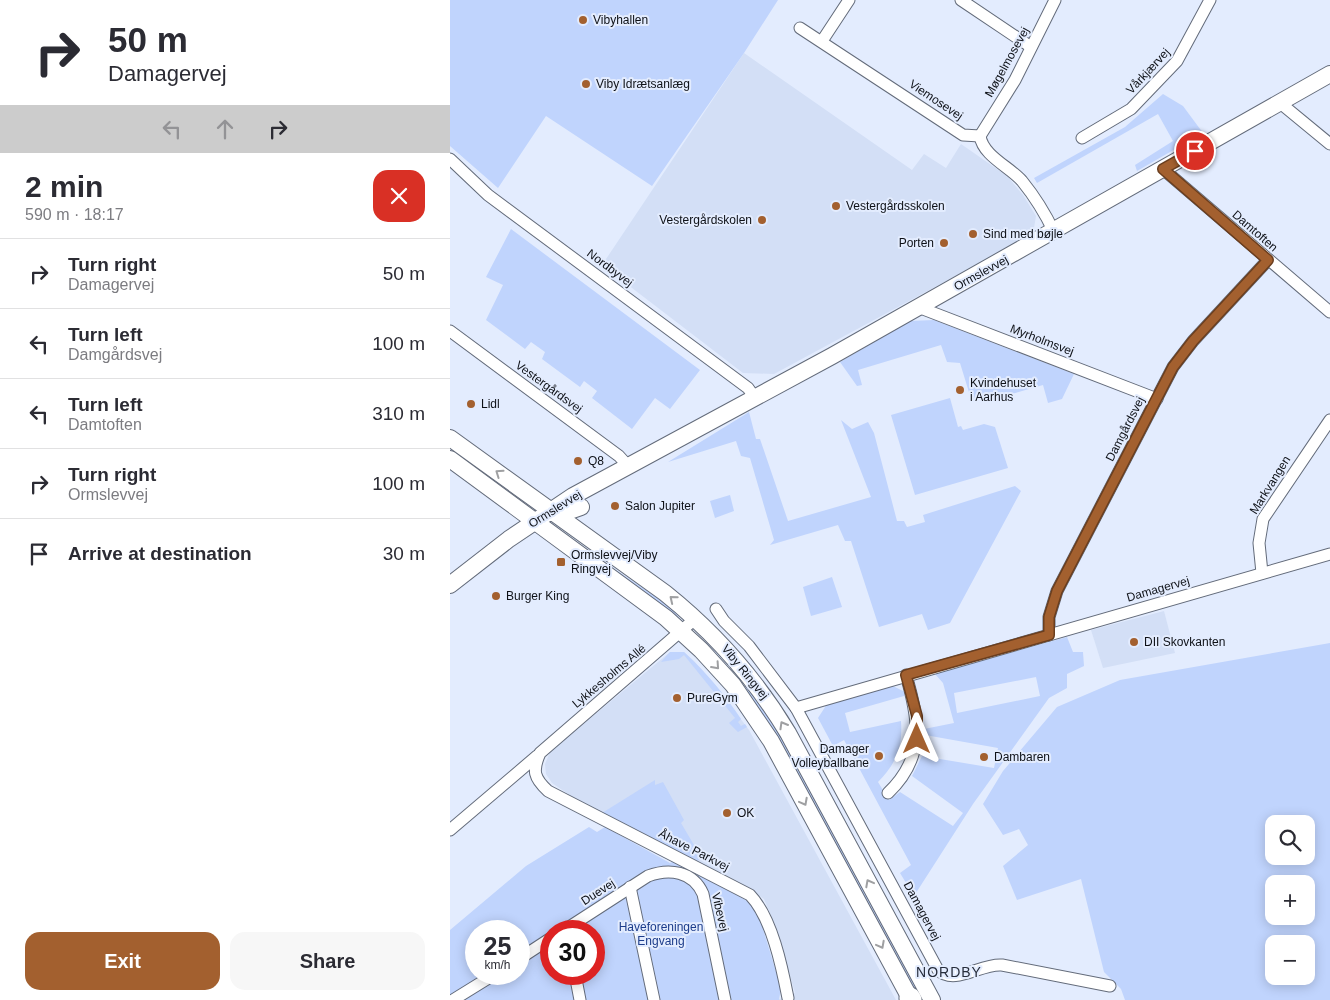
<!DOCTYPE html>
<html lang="en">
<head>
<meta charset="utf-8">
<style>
  :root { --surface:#fff; --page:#f7f7f7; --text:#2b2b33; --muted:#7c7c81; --line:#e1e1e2; --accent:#a3602f }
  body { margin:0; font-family:Arial,sans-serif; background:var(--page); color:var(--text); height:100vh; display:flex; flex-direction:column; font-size:19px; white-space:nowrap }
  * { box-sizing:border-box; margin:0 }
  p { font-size:16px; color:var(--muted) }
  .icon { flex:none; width:28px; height:28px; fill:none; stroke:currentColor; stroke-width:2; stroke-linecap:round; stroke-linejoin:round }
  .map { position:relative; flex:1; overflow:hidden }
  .drawer { display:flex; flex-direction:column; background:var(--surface); width:450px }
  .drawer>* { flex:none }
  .hud { background:#fff; color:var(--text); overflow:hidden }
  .fabs { position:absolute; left:815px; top:815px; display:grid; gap:10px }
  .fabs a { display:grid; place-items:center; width:50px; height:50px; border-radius:10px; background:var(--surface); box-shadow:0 2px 12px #0003; font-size:25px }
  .speed { position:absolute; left:15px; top:920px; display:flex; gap:10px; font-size:25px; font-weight:700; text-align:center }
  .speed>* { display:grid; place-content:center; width:65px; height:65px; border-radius:50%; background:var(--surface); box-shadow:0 2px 12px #0003; line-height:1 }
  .speed small { font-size:12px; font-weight:400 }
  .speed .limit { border:8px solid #d22; background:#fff; color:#111 }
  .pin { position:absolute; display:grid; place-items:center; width:42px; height:42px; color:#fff; margin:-21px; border:2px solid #fff; border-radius:50%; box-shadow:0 1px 5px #0007 }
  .me { position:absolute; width:55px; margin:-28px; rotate:0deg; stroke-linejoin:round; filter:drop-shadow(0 0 4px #0008) }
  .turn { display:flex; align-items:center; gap:18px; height:105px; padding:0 25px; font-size:22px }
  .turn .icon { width:65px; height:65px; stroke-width:2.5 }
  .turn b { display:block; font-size:35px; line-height:42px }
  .lanes { display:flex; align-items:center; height:48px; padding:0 25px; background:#0003; justify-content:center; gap:25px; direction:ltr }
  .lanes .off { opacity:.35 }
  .round { display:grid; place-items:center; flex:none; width:52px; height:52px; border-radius:15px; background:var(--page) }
  .headline { display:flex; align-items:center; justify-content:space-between; height:85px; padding:0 25px }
  h1 { font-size:30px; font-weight:700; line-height:38px }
  .button { display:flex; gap:10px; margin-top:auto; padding:10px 25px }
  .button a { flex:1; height:58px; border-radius:15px; background:var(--accent); color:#fff; font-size:20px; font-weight:700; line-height:58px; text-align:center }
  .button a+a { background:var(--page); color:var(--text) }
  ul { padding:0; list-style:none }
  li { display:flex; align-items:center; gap:15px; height:70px; padding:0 25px; border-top:1px solid var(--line) }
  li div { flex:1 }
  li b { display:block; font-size:19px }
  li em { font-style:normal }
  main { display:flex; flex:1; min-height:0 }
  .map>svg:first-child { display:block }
</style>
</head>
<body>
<main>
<section class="drawer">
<div class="hud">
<div class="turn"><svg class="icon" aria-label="right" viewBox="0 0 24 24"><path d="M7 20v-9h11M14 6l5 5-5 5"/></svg><div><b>50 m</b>Damagervej</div></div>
<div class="lanes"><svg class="icon off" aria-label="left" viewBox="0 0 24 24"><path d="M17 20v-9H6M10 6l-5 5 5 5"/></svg><svg class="icon off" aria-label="ahead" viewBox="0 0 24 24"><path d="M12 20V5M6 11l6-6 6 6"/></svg><svg class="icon" aria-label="right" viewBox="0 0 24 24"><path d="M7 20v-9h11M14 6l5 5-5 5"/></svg></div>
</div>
<div class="headline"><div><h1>2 min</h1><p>590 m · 18:17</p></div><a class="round" style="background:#d93025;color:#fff"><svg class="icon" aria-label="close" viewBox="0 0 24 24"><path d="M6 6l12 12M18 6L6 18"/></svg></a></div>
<ul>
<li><svg class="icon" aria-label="right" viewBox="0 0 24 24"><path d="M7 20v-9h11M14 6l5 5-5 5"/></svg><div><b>Turn right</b><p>Damagervej</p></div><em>50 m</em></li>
<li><svg class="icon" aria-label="left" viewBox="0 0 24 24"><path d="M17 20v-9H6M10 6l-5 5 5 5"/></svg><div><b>Turn left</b><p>Damgårdsvej</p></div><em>100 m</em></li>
<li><svg class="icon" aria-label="left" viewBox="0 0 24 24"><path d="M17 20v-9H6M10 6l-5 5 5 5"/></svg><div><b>Turn left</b><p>Damtoften</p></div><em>310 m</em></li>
<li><svg class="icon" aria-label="right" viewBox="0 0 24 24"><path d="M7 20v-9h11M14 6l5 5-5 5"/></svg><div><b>Turn right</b><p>Ormslevvej</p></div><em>100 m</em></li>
<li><svg class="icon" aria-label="arrive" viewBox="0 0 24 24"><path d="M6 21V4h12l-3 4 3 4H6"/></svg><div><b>Arrive at destination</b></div><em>30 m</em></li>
</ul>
<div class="button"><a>Exit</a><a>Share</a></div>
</section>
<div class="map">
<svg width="880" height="1000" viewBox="0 0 880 1000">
  <rect width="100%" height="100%" fill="#e3ecfe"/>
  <!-- built -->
  <g fill="#d3dff6">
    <path d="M294 53 462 170 474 154 496 168 511 144 557 176 573 195 586 216 583 234 324 374 293 373 152 265Z"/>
    <path d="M714 611 725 653 653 668 641 630Z"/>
    <path d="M220 652H234L244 661 266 686 299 730 446 1000H327L345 993 326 928 314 899 295 886 124 798 102 783 96 774 95 764 100 752Z"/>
  </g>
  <!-- green -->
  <g fill="#c0d4fd" fill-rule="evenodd">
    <path d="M0 0H328L294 53 202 186 96 116 48 188 0 146Z"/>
    <path d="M713 94 733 106 753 133 687 171 685 165 723 141 708 114 587 183 584 178 675 127Z"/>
    <path d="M61 229 250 370 220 409 205 398 182 429 142 398 147 391 134 381 130 387 92 359 95 352 81 342 75 349 36 320 53 285 36 277Z"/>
    <path d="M484 320 624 374 612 399 598 403 593 385 558 395 557 392 522 402 510 363 497 362 491 345 408 370 412 385 407 386 390 362 460 321Z"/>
    <path d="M500 398 508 427 511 426 513 430 534 424 545 427 558 468 465 495 441 415Z"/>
    <path d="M299 412 306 439H310L338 521 421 497 391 420 402 429 418 422 424 433 447 521H454L457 527 475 522 473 515 565 486 571 491 500 623 478 630 472 614 429 627 401 541H395L388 525 320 545 324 540 300 458 291 456 286 441 218 462Z"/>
    <path d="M280 495 284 511 265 518 260 501Z"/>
    <path d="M122 540 222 608 230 619 228 620Z"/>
    <path d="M382 577 392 607 361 616 353 587Z"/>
    <path d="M246 634 258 644 319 714 475 1000H469L326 739Z"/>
    <path d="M617 637 623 652H633L634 666 617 674V688L599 698 523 804 464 896 450 873 461 865 394 740 383 746 368 718 377 704 443 686 455 692 454 696 395 713 400 732 451 721C453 747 446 764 428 782L439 800 450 792 503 826 513 813 462 776 472 756 544 768 548 748 475 735 474 729 504 723 493 683 485 674ZM586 677 590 696 507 713 504 693Z"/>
    <path d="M880 643V1000H675L671 989 654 972 631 879 567 900 553 866 578 845 569 829 553 835 533 804 553 771 607 707 670 680ZM824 824H856V856H824ZM824 884H856V916H824ZM824 944H856V976H824Z"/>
    <path d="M220 652H234C256 672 275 695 291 719L288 722 291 726 295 724 297 727 288 732 279 723 285 718 234 655 229 659 211 662Z"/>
    <path d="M205 780V785L213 782 234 820 231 823 244 845 247 844 253 857 247 861 152 813Z"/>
    <path d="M139 827 147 832 155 827 220 863 224 861 301 903 310 919 331 988 329 1000H0V930L76 866ZM26 931H69V974H26ZM101 931H144V974H101Z"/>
  </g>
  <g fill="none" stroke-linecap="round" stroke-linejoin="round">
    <!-- street casing -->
    <g stroke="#636b7a" stroke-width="13">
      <g id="street">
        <path d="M511 0 581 47"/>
        <path d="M350 28 513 135 530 136"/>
        <path d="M372 41 399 0"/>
        <path d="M829 102 880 144"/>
        <path d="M530 136 565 80 605 0"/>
        <path d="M530 136C533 156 560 167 572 181 585 197 595 213 604 232"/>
        <path d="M632 138 681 109 727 61 760 0"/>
        <path d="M0 159 38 195 298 388 305 398"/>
        <path d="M713 169 880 312"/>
        <path d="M468 307 707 399"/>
        <path d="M0 331 169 456 179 467"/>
        <path d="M812 573 809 543 813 519 880 420"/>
        <path d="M266 609 274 621 299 646 346 708 488 970C505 986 531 963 552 965L660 986"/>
        <path d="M246 618 90 753C82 771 84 778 98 791L300 895C322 918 332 967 338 998"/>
        <path d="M599 635V617L607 591 723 367 743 341 818 260"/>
        <path d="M346 708 880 554"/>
        <path d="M438 793C476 757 469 720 456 675"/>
        <path d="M0 830 87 756"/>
        <path d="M180 887 204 1000"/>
        <path d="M113 931 198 876C219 868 243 871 253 894L275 1000"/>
        <path d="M69 959 101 938"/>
        <path d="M125 974 130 1000"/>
        <path d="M3 1000 45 974"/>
      </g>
    </g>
    <!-- secondary casing -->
    <g stroke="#636b7a" stroke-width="18">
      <g id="secondary">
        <path d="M0 438 215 593C265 633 305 678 338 733L482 1000"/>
        <path d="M0 459 216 618 251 650 283 685 321 741 461 1000"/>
        <path d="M102 513H114L131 507"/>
        <path d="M0 585 59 539 123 496 382 356 880 74"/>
      </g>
    </g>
    <!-- highway casing -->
    <g stroke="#636b7a" stroke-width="23">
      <path id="highway" d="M460 998 461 1000"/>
    </g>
    <!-- street -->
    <use href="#street" stroke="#fff" stroke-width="11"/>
    <!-- secondary -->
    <use href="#secondary" stroke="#fff" stroke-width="16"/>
    <!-- highway -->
    <use href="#highway" stroke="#fff" stroke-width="21"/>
  </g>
  <!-- one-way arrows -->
  <defs><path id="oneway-chevron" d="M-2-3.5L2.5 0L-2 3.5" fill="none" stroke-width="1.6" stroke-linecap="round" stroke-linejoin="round" transform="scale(1.25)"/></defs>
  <g stroke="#9fa0a2">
    <use href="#oneway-chevron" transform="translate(49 473) rotate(-145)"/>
    <use href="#oneway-chevron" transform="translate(223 599) rotate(-141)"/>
    <use href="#oneway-chevron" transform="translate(266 666) rotate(48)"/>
    <use href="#oneway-chevron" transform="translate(333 725) rotate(-120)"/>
    <use href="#oneway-chevron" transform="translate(354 802) rotate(62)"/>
    <use href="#oneway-chevron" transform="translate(419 883) rotate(-118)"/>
    <use href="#oneway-chevron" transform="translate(431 945) rotate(62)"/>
  </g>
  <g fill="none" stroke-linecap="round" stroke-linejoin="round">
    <!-- route casing -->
    <g stroke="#6a3e1f" stroke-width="12">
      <path id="route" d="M467 739V716L456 675 599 635V617L607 591 723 367 743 341 818 260 713 169 745 151"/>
    </g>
    <!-- route -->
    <use href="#route" stroke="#a3602f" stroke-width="9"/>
  </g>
  <!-- markers -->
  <g fill="#a3602f" stroke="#e3ecfe" stroke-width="2">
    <circle cx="133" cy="20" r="5"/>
    <circle cx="136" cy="84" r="5"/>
    <circle cx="386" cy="206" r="5"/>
    <circle cx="312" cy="220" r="5"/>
    <circle cx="523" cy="234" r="5"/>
    <circle cx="494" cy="243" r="5"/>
    <circle cx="510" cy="390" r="5"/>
    <circle cx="21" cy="404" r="5"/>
    <circle cx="128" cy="461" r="5"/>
    <circle cx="165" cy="506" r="5"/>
    <rect x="106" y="557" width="10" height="10" rx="2.5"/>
    <circle cx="46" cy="596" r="5"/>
    <circle cx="684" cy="642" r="5"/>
    <circle cx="227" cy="698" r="5"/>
    <circle cx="429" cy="756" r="5"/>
    <circle cx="534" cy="757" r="5"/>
    <circle cx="277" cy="813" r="5"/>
  </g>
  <g text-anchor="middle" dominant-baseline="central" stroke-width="4" stroke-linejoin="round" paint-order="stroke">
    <!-- poi labels -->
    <g font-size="12" fill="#0e1117" stroke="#e3ecfe" text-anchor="start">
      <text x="143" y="20">Vibyhallen</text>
      <text x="146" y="84">Viby Idrætsanlæg</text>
      <text x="396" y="206">Vestergårdsskolen</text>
      <text x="302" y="220" text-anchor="end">Vestergårdskolen</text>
      <text x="533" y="234">Sind med bøjle</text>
      <text x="484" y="243" text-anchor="end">Porten</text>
      <text x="520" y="383">Kvindehuset<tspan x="520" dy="14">i Aarhus</tspan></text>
      <text x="31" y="404">Lidl</text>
      <text x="138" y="461">Q8</text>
      <text x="175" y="506">Salon Jupiter</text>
      <text x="121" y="555">Ormslevvej/Viby<tspan x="121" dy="14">Ringvej</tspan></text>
      <text x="56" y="596">Burger King</text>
      <text x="694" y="642">DII Skovkanten</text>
      <text x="237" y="698">PureGym</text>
      <text x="419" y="749" text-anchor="end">Damager<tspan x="419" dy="14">Volleyballbane</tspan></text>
      <text x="544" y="757">Dambaren</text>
      <text x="287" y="813">OK</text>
    </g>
    <!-- street labels -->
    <g font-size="12" fill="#0e1117" stroke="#e3ecfe">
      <text transform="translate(557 62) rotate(-61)">Møgelmosevej</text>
      <text transform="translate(698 71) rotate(-47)">Vårkjærvej</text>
      <text transform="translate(486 100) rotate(34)">Viemosevej</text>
      <text transform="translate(805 231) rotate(41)">Damtoften</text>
      <text transform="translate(160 268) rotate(37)">Nordbyvej</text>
      <text transform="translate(531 273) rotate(-29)">Ormslevvej</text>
      <text transform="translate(592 340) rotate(21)">Myrholmsvej</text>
      <text transform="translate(99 387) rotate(36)">Vestergårdsvej</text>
      <text transform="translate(675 429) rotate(-63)">Damgårdsvej</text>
      <text transform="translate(820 485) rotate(-58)">Markvangen</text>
      <text transform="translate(105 509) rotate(-32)">Ormslevvej</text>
      <text transform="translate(708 589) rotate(-16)">Damagervej</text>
      <text transform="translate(295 672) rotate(51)">Viby Ringvej</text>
      <text transform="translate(159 676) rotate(-40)">Lykkesholms Allé</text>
      <text transform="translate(244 850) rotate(27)">Åhave Parkvej</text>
      <text transform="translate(148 892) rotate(-33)">Duevej</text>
      <text transform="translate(472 911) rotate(62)">Damagervej</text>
      <text transform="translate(270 912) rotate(77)">Vibevej</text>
    </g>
    <!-- park labels -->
    <g font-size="12" fill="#1d3d8b" stroke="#e3ecfe">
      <text x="211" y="927">Haveforeningen<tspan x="211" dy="14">Engvang</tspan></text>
    </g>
    <!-- neighbourhood labels -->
    <g font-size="14" letter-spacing="1" fill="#272d3b" stroke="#e3ecfe">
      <text x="499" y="972">NORDBY</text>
    </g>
  </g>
</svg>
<div class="fabs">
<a><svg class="icon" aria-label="search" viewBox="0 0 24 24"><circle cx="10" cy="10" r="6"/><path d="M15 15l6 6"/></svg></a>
<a>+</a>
<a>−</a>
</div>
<div class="speed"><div>25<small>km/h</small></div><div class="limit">30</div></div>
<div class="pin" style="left:745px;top:151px;background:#d93025"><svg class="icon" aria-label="arrive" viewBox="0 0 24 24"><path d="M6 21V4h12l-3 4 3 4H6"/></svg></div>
<svg class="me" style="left:467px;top:739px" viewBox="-20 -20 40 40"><path d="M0-17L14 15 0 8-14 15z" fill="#a3602f" stroke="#fff" stroke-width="4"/></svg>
</div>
</main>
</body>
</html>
